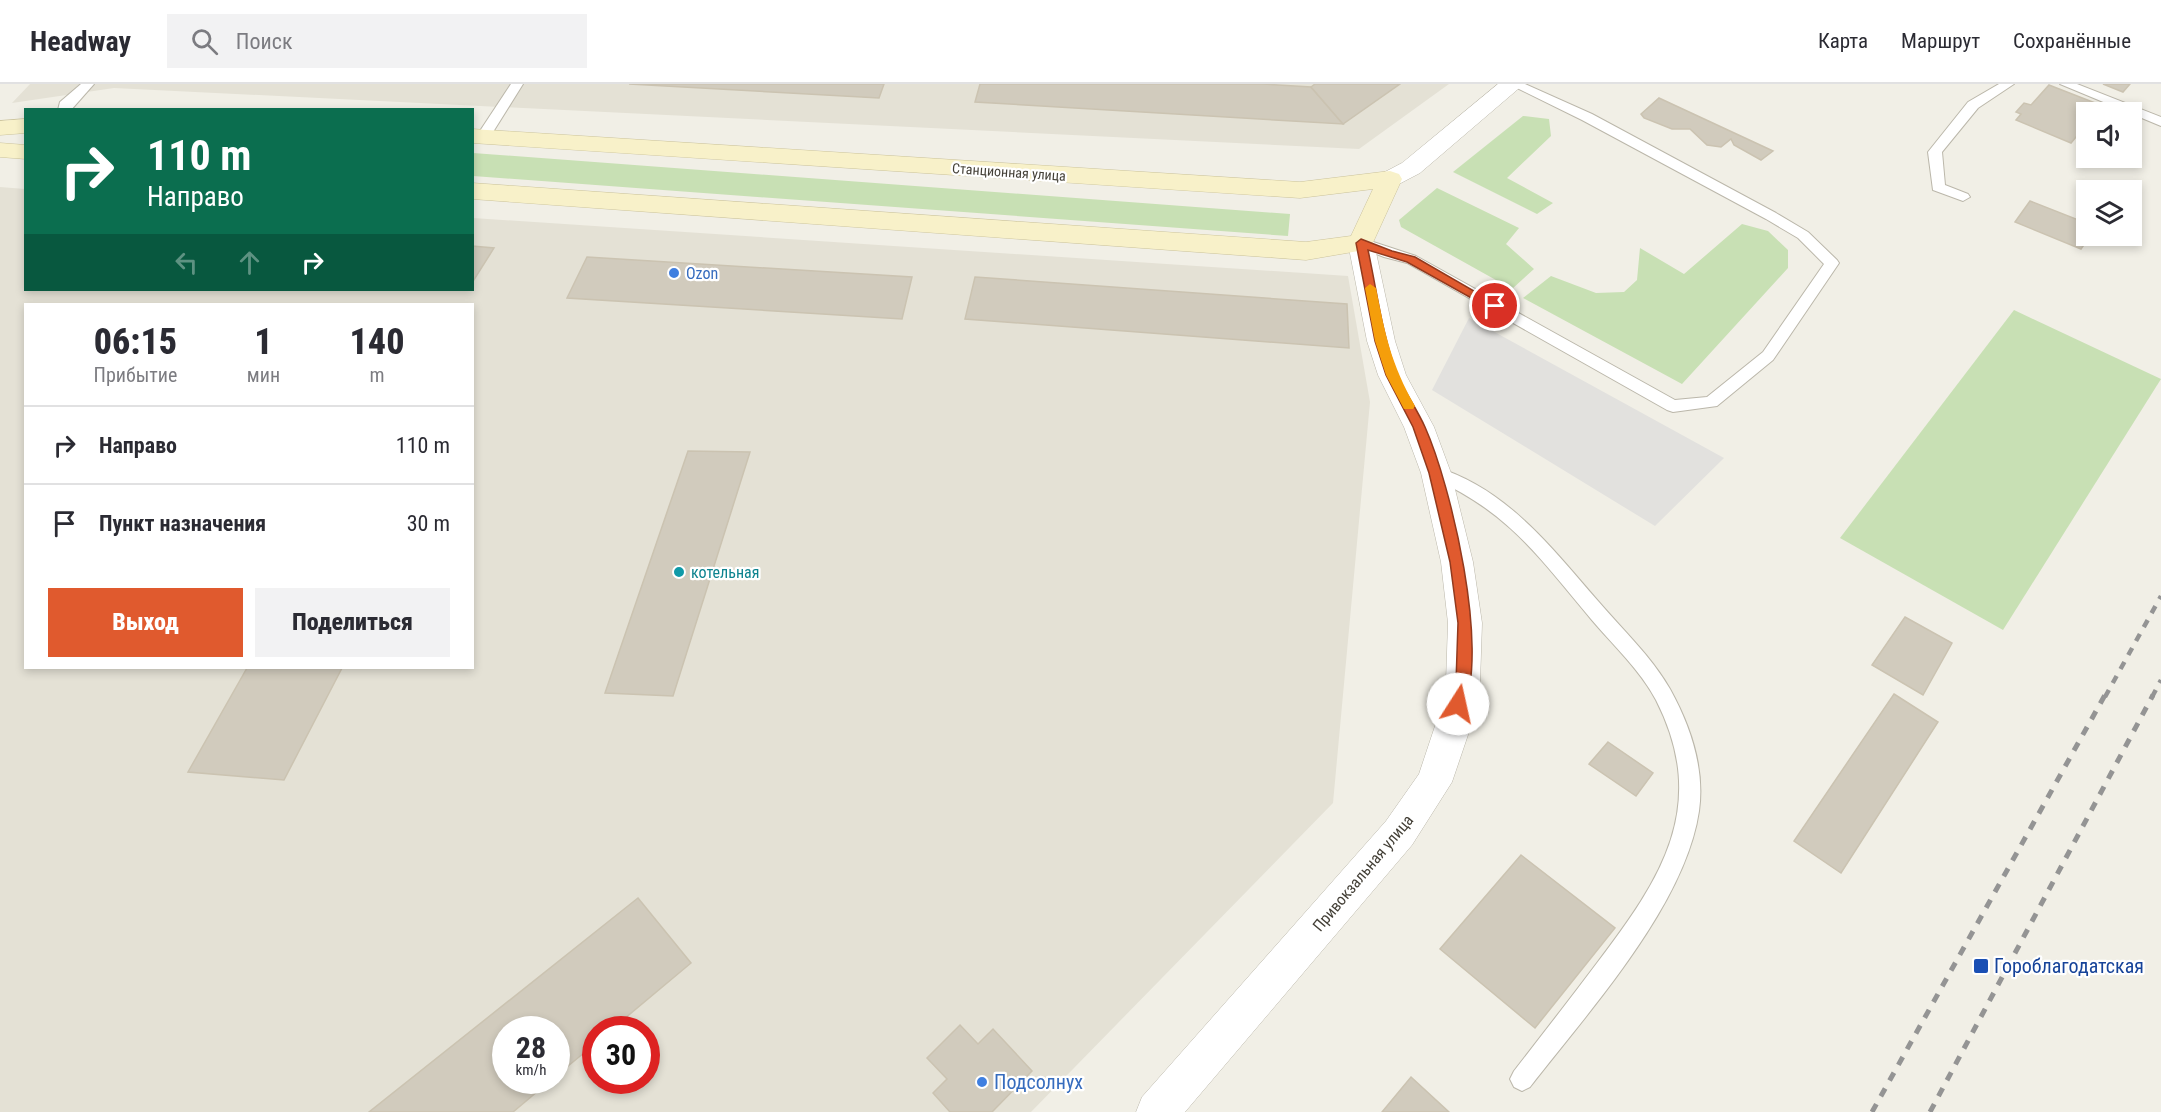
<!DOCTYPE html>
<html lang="ru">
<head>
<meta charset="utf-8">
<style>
  :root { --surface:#fff; --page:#f2f2f3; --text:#2b2b33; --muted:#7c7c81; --line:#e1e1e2; --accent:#e05a2e }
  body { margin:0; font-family:"Roboto Condensed",sans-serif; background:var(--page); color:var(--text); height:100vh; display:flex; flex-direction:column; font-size:22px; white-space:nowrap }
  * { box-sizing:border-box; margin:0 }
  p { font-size:20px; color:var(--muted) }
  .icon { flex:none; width:33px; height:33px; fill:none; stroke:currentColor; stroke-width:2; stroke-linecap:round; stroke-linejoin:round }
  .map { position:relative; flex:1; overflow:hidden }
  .panel { position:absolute; left:24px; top:219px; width:450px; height:366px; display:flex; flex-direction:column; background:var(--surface); border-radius:0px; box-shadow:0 3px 9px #0003 }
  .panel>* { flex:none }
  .hud { position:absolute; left:24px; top:24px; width:450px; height:183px; border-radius:0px; box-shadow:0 3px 9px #0003; background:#0b6e4f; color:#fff; overflow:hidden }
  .controls { position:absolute; left:2076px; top:18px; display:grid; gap:12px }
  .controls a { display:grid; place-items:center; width:66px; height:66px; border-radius:0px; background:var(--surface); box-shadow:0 3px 9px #0003; font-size:30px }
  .speed { position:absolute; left:492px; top:932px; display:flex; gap:12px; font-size:30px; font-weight:700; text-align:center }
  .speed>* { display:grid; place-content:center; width:78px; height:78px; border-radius:50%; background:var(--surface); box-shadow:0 3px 9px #0003; line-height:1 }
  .speed small { font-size:15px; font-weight:400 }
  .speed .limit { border:9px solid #d22; background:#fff; color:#111 }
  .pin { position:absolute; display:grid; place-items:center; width:51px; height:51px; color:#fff; margin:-26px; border:3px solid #fff; border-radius:50%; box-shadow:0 2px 6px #0007 }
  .me { position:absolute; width:66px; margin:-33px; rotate:10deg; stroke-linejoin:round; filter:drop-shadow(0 0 4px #0008) }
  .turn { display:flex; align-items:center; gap:21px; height:126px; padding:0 24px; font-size:27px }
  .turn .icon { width:78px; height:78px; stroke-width:2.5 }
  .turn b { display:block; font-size:42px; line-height:51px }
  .lanes { display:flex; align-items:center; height:57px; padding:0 24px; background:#0003; justify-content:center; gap:30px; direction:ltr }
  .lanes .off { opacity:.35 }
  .eta { display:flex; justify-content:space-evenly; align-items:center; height:102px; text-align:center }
  .eta b { font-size:36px; font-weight:800; line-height:42px }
  .action { display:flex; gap:12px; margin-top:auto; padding:12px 24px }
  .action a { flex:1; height:69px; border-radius:0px; background:var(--accent); color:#fff; font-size:24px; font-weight:800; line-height:69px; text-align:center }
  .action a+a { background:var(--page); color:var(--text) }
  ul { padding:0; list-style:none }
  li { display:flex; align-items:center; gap:18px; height:78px; padding:0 24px; border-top:2px solid var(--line) }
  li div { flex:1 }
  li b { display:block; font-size:22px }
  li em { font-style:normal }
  header { display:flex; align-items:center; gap:36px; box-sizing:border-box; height:84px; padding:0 30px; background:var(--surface); border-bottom:2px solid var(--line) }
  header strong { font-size:28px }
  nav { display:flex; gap:33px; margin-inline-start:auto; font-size:21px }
  .search { width:420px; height:54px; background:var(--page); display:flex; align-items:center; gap:15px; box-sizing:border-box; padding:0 21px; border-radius:0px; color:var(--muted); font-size:22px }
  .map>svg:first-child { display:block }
</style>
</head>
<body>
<header>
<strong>Headway</strong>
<div class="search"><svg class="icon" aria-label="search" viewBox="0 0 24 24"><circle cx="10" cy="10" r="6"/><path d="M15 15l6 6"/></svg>Поиск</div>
<nav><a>Карта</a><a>Маршрут</a><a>Сохранённые</a></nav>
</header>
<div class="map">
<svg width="2161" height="1028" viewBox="0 0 2161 1028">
  <rect width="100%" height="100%" fill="#f1efe6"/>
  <!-- residential -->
  <g fill="#e4e1d5" fill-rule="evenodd">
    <path d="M30 0H1449L1359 65 114 4 12 19Z"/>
    <path d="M0 103 25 105 26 206H472L473 134 1348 192 1370 318 1333 719 1031 1028H0ZM26 220H472V584H26ZM506 945H556V996H506ZM596 945H646V996H596Z"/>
  </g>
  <!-- green -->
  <g fill="#c8e0b4">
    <path d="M1523 32 1549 35 1551 52 1507 94 1553 119 1537 130 1453 88Z"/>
    <path d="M473 69 1290 130 1288 152 473 92Z"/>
    <path d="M1437 104 1519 144 1506 160 1534 185 1512 205 1401 143 1399 136Z"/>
    <path d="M1742 140 1768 147 1788 166V184L1682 300 1523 214 1551 192 1596 209 1624 208 1637 196 1640 164 1684 190Z"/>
    <path d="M2014 226 2161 295 2003 546 1840 454Z"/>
  </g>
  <!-- parking -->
  <path fill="#e2e1de" d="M1469 234 1724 374 1655 442 1432 306Z"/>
  <!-- building -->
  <g fill="#d1cbbd" stroke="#cbc3b1" stroke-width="1.5">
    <path d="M629 0H884L879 14Z"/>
    <path d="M980 0H1262L1311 3 1343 40 975 18Z"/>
    <path d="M1315 0H1400L1343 40 1311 3Z"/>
    <path d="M2103 0H2130L2123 8Z"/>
    <path d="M2049 1 2103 22 2097 28H2086V41L2071 59 2016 36 2021 30 2016 28 2024 19 2031 21Z"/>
    <path d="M1659 14 1773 67 1761 76 1734 61 1731 55 1721 63 1707 61 1690 45H1672L1644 34 1641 30Z"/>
    <path d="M2030 117 2086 139V152H2090L2081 165 2015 138Z"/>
    <path d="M472 162 494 164 472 199Z"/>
    <path d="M587 173 912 193 902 235 567 214Z"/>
    <path d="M975 193 1347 220 1349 264 965 235Z"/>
    <path d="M688 367 750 368 673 612 605 609Z"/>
    <path d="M1905 533 1952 559 1923 611 1872 581Z"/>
    <path d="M247 584H342L284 696 188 688Z"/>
    <path d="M1894 610 1938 638 1841 789 1794 757Z"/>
    <path d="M1608 658 1653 689 1636 712 1589 680Z"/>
    <path d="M1521 771 1615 844 1535 944 1440 865Z"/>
    <path d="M638 814 691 879 612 945H596V959L556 992V945H506V996H551L513 1028H369Z"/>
    <path d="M960 941 978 960 993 945 1032 987 992 1028H950L933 1009 947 995 927 974Z"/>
    <path d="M1411 993 1449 1028H1382Z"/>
  </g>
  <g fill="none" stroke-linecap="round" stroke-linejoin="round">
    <!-- lane casing -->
    <g stroke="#bbb7aa" stroke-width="2">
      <g id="lane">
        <path d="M81 0H94L71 26H58L60 18Z"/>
        <path d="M511 0H523L488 56H478L476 53Z"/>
        <path d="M1509 0H1525L1592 30 1776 129 1808 148 1837 176 1839 179 1837 182 1773 276 1717 322 1673 328 1667 326 1407 179 1384 173 1356 162 1354 159 1361 154 1416 172 1675 316 1707 313 1763 268 1824 180 1798 154 1766 135 1582 36Z"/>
        <path d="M1999 0H2014L1978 24 1942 68 1945 101 1968 110 1970 113 1963 117 1933 106 1928 68 1968 18Z"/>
        <path d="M2060 0H2077L2161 33V42Z"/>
        <path d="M1436 383C1507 405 1551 463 1598 517 1622 545 1651 572 1670 605 1690 641 1705 685 1699 727 1685 822 1588 928 1530 1003L1522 1007 1514 1003 1510 995 1514 987C1542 951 1570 915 1597 879 1661 795 1710 722 1656 616 1640 586 1613 561 1591 535 1538 472 1508 427 1430 393L1428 389 1430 385Z"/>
      </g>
    </g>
    <!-- street casing -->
    <g stroke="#bbb7aa" stroke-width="1">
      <g id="street">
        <path d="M1498 0H1524L1420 89 1399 100 1390 103 1381 100 1378 95 1381 90 1402 79Z"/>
        <path d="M1361 151 1370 153 1374 159 1395 257 1406 291 1434 343 1451 389 1473 478 1482 539 1480 598 1471 642 1452 698 1412 761 1185 1028H1136L1142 1013 1386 737 1419 690 1435 642 1446 598 1448 539 1441 478 1421 389 1404 343 1378 291 1367 257 1348 159 1352 153Z"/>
      </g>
    </g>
    <!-- secondary casing -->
    <g stroke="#cbc39b" stroke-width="1">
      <g id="secondary">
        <path d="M26 35V49L0 51V37Z"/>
        <path d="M472 45 1300 98 1390 87 1399 90 1402 95 1370 165 1306 176 472 115V99L1306 158 1351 152 1373 105 1300 114 472 59Z"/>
        <path d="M0 59 26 61V75L0 73Z"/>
      </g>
    </g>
    <!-- lane -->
    <use href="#lane" fill="#fff" fill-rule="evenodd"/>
    <!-- street -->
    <use href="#street" fill="#fff" fill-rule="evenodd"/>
    <!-- secondary -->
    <use href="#secondary" fill="#f8f1c9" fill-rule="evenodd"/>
    <!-- rail-far1 -->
    <g stroke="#949494" stroke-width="4.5" stroke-dasharray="8 8" stroke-linecap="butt">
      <path d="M2105 613 2161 512"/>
      <path d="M2152 613 2161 596"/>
    </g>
    <!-- rail -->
    <g stroke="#949494" stroke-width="5" stroke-dasharray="9 9" stroke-linecap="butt">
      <path d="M1872 1028 2105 611"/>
      <path d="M1930 1028 2153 611"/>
    </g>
  </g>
  <!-- route -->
  <path fill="#e05a2e" stroke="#923a1e" stroke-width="1.5" d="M1361 155 1392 167 1415 173 1500 222 1499 225H1491L1407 178 1368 166C1377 207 1382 251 1397 290 1405 309 1417 325 1425 343 1451 401 1490 567 1463 625L1458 626 1453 625 1450 620 1456 598 1458 539 1450 478 1429 389 1413 343 1386 291 1375 257 1356 159Z"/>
  <!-- slow -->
  <path fill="#f59e0b" d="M1370 200 1376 204C1385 250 1391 280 1415 322L1413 325H1404L1386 291 1375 257 1365 204Z"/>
  <!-- markers -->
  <g fill="#3f7fe0" stroke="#fff" stroke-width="2">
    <circle cx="674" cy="189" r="6"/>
    <circle cx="982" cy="998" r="6"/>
  </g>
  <circle fill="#0f9aa8" stroke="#fff" stroke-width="2" cx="679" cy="488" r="6"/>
  <rect fill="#1a4fb4" stroke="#fff" stroke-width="2" x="1973" y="874" width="16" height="16" rx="3"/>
  <g text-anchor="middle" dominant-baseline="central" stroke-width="4.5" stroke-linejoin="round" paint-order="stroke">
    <!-- far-street labels -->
    <g font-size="14" fill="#433f36" stroke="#fff">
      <text transform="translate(1009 88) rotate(4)">Станционная улица</text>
    </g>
    <!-- shop labels -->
    <g font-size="16" fill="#366cbe" stroke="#fff" text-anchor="start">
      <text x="686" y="189">Ozon</text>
    </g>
    <!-- culture labels -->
    <g font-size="16" fill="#0d838f" stroke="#fff" text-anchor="start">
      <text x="691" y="488">котельная</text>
    </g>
    <!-- street labels -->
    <g font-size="16" fill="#433f36" stroke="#fff">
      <text transform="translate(1363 789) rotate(-50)">Привокзальная улица</text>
    </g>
    <!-- near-transit labels -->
    <g font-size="20" fill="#164399" stroke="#fff" text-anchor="start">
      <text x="1994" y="882">Гороблагодатская</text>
    </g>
    <!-- near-shop labels -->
    <g font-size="20" fill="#366cbe" stroke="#fff" text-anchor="start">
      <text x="994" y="998">Подсолнух</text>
    </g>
  </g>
</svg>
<div class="controls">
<a><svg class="icon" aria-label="sound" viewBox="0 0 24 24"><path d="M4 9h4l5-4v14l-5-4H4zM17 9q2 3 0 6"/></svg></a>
<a><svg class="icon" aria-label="layers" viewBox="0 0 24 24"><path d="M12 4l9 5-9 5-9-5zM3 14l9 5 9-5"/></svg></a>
</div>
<div class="speed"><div>28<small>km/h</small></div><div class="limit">30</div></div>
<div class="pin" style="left:1495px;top:222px;background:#d93025"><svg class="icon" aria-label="arrive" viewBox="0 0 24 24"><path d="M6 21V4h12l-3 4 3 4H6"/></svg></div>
<svg class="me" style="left:1458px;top:620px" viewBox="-20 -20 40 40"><circle r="19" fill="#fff"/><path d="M0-13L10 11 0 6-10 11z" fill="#e05a2e"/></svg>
<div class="hud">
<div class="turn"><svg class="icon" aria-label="right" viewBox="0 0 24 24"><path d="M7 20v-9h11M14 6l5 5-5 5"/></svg><div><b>110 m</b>Направо</div></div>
<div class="lanes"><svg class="icon off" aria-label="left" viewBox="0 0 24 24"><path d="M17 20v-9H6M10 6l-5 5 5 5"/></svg><svg class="icon off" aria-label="ahead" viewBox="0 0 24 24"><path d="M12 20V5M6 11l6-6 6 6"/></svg><svg class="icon" aria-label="right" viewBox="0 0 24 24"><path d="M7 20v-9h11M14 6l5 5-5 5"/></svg></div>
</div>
<section class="panel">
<div class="eta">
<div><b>06:15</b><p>Прибытие</p></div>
<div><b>1</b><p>мин</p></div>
<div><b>140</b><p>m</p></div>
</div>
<ul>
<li><svg class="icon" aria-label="right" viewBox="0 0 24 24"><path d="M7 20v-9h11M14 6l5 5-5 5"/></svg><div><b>Направо</b></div><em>110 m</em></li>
<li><svg class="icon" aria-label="arrive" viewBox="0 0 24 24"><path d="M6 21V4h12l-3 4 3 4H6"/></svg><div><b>Пункт назначения</b></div><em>30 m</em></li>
</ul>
<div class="action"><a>Выход</a><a>Поделиться</a></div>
</section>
</div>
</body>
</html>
